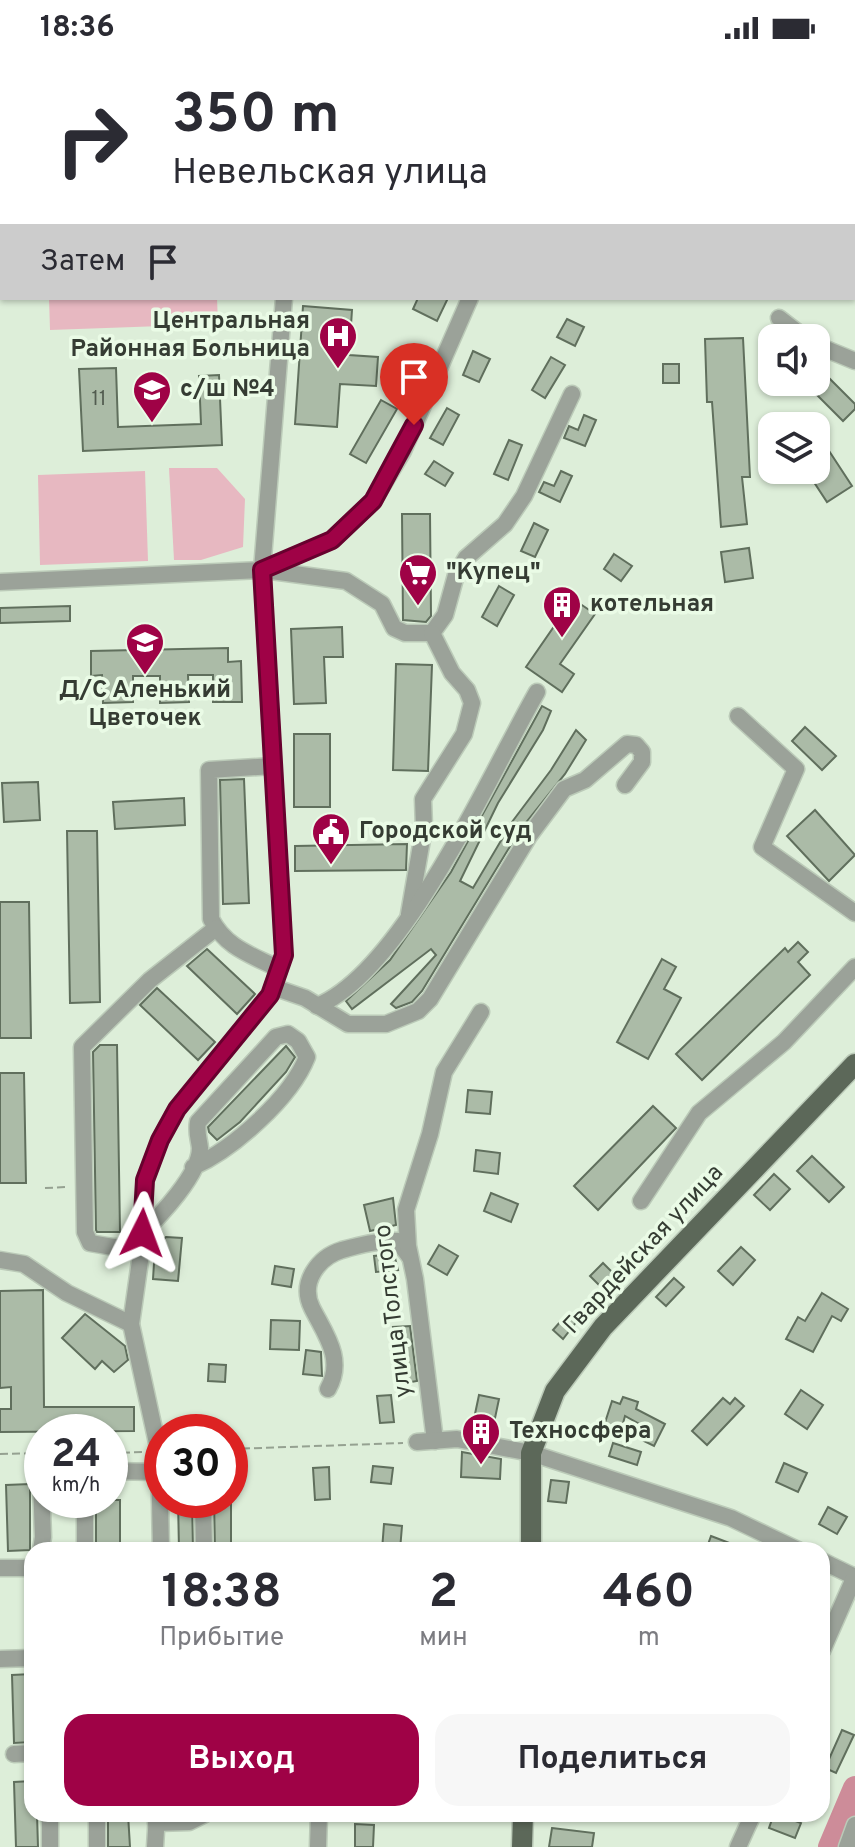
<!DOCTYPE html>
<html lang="ru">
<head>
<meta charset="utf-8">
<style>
  :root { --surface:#fff; --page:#f7f7f7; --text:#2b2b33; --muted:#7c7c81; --accent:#9f0246 }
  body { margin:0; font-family:Overpass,sans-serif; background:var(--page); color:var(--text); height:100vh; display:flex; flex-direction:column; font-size:30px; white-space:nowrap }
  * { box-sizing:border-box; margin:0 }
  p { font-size:26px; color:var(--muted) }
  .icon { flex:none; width:44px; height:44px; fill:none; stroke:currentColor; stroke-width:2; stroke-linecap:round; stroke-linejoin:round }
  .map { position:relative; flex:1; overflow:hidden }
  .side { position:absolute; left:24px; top:1486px; width:806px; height:280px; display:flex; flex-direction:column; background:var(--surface); border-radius:24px; box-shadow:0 2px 6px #0004 }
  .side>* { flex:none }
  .guide { position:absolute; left:0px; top:0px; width:856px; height:244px; box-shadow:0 2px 6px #0004; background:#fff; color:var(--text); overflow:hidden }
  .buttons { position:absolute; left:758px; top:268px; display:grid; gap:16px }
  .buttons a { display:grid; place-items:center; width:72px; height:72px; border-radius:16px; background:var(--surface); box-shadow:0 2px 6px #0004; font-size:40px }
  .speed { position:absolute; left:24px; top:1358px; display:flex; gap:16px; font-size:40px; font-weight:700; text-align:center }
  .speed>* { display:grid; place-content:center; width:104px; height:104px; border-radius:50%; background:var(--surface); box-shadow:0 2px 6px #0004; line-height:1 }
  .speed small { font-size:20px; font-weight:400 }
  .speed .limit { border:12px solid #d22; background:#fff; color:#111 }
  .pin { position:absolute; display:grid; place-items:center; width:68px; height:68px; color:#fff; margin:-82px -34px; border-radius:50% 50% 50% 0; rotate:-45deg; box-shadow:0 0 8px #0007 }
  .pin .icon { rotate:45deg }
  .me { position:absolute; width:88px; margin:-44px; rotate:3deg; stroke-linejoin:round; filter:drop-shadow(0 0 6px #0008) }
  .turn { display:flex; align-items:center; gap:28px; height:168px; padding:0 40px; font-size:36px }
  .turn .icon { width:104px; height:104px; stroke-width:2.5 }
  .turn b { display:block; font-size:56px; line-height:68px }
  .then { display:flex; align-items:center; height:76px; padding:0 40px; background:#0003; gap:16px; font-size:30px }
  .eta { display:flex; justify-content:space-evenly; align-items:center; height:136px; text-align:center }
  .eta b { font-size:48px; font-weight:700; line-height:56px }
  .action { display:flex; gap:16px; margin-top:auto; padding:16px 40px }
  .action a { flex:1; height:92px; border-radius:24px; background:var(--accent); color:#fff; font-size:32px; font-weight:700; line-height:92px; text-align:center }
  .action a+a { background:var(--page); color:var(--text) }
  .status { display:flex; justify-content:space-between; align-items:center; height:56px; padding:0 40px; background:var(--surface); direction:ltr }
  .status svg { height:22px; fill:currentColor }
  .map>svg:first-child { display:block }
</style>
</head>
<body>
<div class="status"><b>18:36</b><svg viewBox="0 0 49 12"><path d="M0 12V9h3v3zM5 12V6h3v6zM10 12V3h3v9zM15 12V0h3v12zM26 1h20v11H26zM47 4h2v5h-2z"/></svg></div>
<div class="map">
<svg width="855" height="1791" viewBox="0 0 855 1791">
  <rect width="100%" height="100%" fill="#ddeed9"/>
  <!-- green -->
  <g fill="#e7b8c1">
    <path d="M49 242H217L218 268 50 274Z"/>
    <path d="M169 412H217L245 443 243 491 201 504H174Z"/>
    <path d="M145 415 148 505 40 509 38 419Z"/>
  </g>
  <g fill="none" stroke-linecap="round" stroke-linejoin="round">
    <!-- river -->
    <path stroke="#cd8c99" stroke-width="24" d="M830 1791 855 1732"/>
  </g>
  <!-- building -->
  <g fill="#abbba7" stroke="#606f5d" stroke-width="2">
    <path d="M418 242H448L437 265 413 253Z"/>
    <path d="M303 250 352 254 349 299 378 301 376 330 340 328 337 371 295 368Z"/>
    <path d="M567 263 584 271 575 290 557 281Z"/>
    <path d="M743 282 750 421H742L747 468 721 471 712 346H707L705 283Z"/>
    <path d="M473 295 490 303 479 326 463 319Z"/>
    <path d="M551 301 565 309 545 342 532 334Z"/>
    <rect x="663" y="308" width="16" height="19"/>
    <path d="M816 309 855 348V353L843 365 804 326H816Z"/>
    <path d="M116 312 118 371 201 368 199 320 219 319 222 389 83 395 79 313Z"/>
    <path d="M381 344 397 353 366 407 350 398Z"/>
    <path d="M447 352 459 359 443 389 430 382Z"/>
    <path d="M584 359 596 364 585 390 564 382 569 370 578 374Z"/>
    <path d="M816 375 852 430 827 446 806 414H816Z"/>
    <path d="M509 384 522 389 508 424 494 418Z"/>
    <path d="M434 405 453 417 445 430 425 418Z"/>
    <path d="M561 415 572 420 560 446 539 436 544 426 554 430Z"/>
    <path d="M402 458H430L431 560 426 566 403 564Z"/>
    <path d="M534 467 548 474 535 501 521 495Z"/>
    <path d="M749 492 753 522 725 526 721 496Z"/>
    <path d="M614 498 632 510 621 525 604 513Z"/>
    <path d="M499 530 514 539 497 570 482 561Z"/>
    <path d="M573 543 595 558 560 608 574 618 562 636 526 611Z"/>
    <path d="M70 550V565L0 567V552Z"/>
    <path d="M342 571 343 601H324L326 647 294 648 291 573Z"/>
    <path d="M228 592V606L241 605 242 646H213V619H188L189 646 160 647V620H133V646L103 647 102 619 91 620V595Z"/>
    <path d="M396 608 432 609 428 715 393 714Z"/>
    <path d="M542 650 551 655 543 674 498 747 460 825 473 832 512 766 551 714 576 674 586 684 565 718 520 774 422 935 412 946 396 952 391 948 436 899 431 893 352 953 346 945 390 904 451 816Z"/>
    <path d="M805 671 836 700 822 714 792 685Z"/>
    <rect x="294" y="678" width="36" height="73"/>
    <path d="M244 723 249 847 223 848 220 724Z"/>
    <path d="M38 726 40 764 4 766 2 727Z"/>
    <path d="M184 742 185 769 115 773 113 746Z"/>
    <path d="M815 754 855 799 829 825 787 780Z"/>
    <path d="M67 775H97L100 946 70 947Z"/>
    <path d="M407 788 406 814 295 815V790Z"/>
    <path d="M0 846H29L31 982H0Z"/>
    <path d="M798 886 808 896 798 906 810 919 702 1024 676 998 785 892 788 896Z"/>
    <path d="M207 893 255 938 237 958 187 910Z"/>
    <path d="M662 903 676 911 664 933 681 942 648 1003 617 986Z"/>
    <path d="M157 932 215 986 198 1004 140 949Z"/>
    <path d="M100 989H117L120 1176H97L96 1174 93 996Z"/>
    <path d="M286 990 295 1001 286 1016 240 1066 217 1084 209 1076 208 1071Z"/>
    <path d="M0 1017H24L26 1127H0Z"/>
    <path d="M468 1034 492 1036 490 1058 466 1056Z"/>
    <path d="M653 1050 676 1072 598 1154 574 1130Z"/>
    <path d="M476 1094 500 1097 498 1118 474 1115Z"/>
    <path d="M812 1100 844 1131 829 1146 797 1115Z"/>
    <path d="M774 1118 790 1133 770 1154 754 1139Z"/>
    <path d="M491 1137 518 1148 511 1166 484 1155Z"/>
    <path d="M393 1142 396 1169 370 1175 364 1149Z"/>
    <path d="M166 1181 182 1182 178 1225 153 1223 155 1192Z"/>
    <path d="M439 1189 458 1200 447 1219 428 1208Z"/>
    <path d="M741 1191 755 1204 733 1229 718 1215Z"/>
    <path d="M394 1198 398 1214 376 1216 374 1200Z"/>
    <path d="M603 1207 618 1222 605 1235 590 1220Z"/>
    <path d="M275 1210 294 1213 291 1231 272 1228Z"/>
    <path d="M674 1222 684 1231 666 1250 656 1241Z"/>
    <path d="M43 1234 44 1351H134V1375L0 1376V1353H11V1331L0 1332V1235Z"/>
    <path d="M822 1237 848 1253 841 1265 832 1260 813 1296 786 1283 798 1261 805 1265Z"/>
    <path d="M568 1257 577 1265 563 1283 553 1274Z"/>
    <path d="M85 1258 125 1290 128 1304 114 1316 102 1305 95 1313 62 1282Z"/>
    <path d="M271 1264 300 1265 299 1294 270 1293Z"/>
    <path d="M410 1270 417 1325 405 1327 393 1271Z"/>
    <path d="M306 1294 321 1296 322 1320 303 1318Z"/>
    <path d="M209 1308 226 1309 225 1326 208 1325Z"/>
    <path d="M801 1334 823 1349 807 1373 785 1358Z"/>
    <path d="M391 1339 394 1366 380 1367 377 1340Z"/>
    <path d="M479 1339 499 1343 495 1362 475 1358Z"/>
    <path d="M623 1341 638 1346 636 1353 665 1368 654 1390 644 1385 650 1374 625 1360 619 1382 602 1376 612 1345 620 1348Z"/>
    <path d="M723 1342 730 1348 735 1342 744 1350 707 1389 692 1375Z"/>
    <path d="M613 1387 641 1396 637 1409 609 1400Z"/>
    <path d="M462 1396 501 1403 500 1423 461 1421Z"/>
    <path d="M784 1407 807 1417 798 1436 776 1426Z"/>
    <path d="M373 1410 393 1412 391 1428 371 1426Z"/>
    <path d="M329 1411 330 1443 315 1444 313 1412Z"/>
    <path d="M551 1424 569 1426 566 1447 548 1445Z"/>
    <path d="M30 1428V1494L8 1495 6 1429Z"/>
    <path d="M96 1444H120V1492L96 1493Z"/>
    <path d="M178 1444H192L193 1494H179Z"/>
    <path d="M214 1444H231V1494H215Z"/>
    <path d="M828 1451 847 1461 837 1478 819 1468Z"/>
    <path d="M384 1468 402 1470 400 1494H382Z"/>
    <path d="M711 1480 745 1493V1494H706Z"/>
    <path d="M32 1618V1686L14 1687 12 1619Z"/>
    <path d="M842 1674 854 1679 836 1717 825 1712Z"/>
    <path d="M32 1725V1758H37L38 1791H16L14 1726Z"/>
    <path d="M108 1758H128L130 1791H108Z"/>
    <path d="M774 1758H785L784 1761 801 1767 795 1782 769 1772Z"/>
    <path d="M355 1768 374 1769 373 1791H355Z"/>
    <path d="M552 1772 594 1777 592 1791H549Z"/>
  </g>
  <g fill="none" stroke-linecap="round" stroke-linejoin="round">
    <!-- minor casing -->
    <g stroke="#bbcab8" stroke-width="19">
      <g id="minor">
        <path d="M461 0 466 2"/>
        <path d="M303 2V0"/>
        <path d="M565 2 566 0"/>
        <path d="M584 2 585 0"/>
        <path d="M658 2 662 0"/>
        <path d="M0 69V153"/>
        <path d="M854 101 855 102"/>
        <path d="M854 160 855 158"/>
        <path d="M779 262 805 282"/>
        <path d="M816 289 855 305"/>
        <path d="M264 514 346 525 382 548 394 572 405 577H432L445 559 456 519 466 502 505 468 524 440 572 338"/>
        <path d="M0 526 262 514 332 484 373 445 403 395 470 242"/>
        <path d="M738 660 796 713 762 791 855 857"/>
        <path d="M273 710 209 714 211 863C226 892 252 899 279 913"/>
        <path d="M409 858 424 772 423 743 464 678 472 647 467 634 452 617 432 577"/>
        <path d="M273 931 305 942 348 968H386L418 955 430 943 529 780 564 733 585 724 627 688 636 689 642 696V706L625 729"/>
        <path d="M317 950C403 915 490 718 537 636"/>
        <path d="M641 1145 699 1057 784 986 855 911"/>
        <path d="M142 1177C160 1160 200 1118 200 1092 199 1083 196 1076 198 1066L276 981 288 978 298 985 307 1001C291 1042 233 1093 193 1111"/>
        <path d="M142 1191H113L90 1187 85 1176 82 991 150 924 216 872"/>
        <path d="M0 1204 24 1208 67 1237 131 1268"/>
        <path d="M328 1333C345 1303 325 1278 312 1252 299 1226 319 1201 342 1194 360 1189 379 1184 398 1185L409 1200"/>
        <path d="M435 1385 415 1223 408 1190 406 1154 430 1078 444 1016 481 956"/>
        <path d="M417 1386 457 1383 531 1397 731 1462 798 1494"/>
        <path d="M110 1415 159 1416"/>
        <path d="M203 1444 204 1494"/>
        <path d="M85 1492V1444"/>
        <path d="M41 1494 43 1481 41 1426"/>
        <path d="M161 1494 159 1396 131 1268 142 1191 145 1124 160 1084 177 1053 270 939 284 899 262 514 284 242"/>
        <path d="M822 1505 855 1521"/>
        <path d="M0 1512H32"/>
        <path d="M822 1595 855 1520"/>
        <path d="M0 1603 32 1602"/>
        <path d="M14 1698 32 1697"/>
        <path d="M50 1758V1791"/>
        <path d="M97 1758V1791"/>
        <path d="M156 1767 189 1766 205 1758"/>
        <path d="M155 1791 157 1758"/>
        <path d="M318 1791 319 1758"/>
        <path d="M738 1791 753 1758"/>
        <path d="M847 1791 855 1769"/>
      </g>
    </g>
    <!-- major casing -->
    <g stroke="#bbcab8" stroke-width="23">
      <g id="major">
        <path d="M531 1494V1397L555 1335 603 1271 855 1008"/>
        <path d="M522 1791 523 1758"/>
      </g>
    </g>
    <!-- path -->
    <g stroke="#95a191" stroke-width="2" stroke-dasharray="8 4" stroke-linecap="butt">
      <path d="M45 1132 67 1131"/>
      <path d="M230 1393 403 1387"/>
      <path d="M110 1397 145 1396"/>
      <path d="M0 1398 42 1397"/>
    </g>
    <!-- minor -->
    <use href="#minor" stroke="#9ba299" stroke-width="16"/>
    <!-- major -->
    <use href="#major" stroke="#5c6859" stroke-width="20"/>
  </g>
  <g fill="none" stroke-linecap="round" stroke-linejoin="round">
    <!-- route casing -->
    <g stroke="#67012e" stroke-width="20">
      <path id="route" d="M142 1177 145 1124 160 1084 177 1053 270 939 284 899 262 514 332 484 373 445 414 369"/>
    </g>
    <!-- route -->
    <use href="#route" stroke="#9f0246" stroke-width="14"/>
  </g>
  <!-- icons -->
  <defs>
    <g id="hospital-pin" transform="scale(2)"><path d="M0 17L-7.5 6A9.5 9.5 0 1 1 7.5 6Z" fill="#9f0246" stroke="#eafbe6"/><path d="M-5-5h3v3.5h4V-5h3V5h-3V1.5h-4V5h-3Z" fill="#fff"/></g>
    <g id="school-pin" transform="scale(2)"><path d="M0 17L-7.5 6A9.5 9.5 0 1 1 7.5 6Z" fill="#9f0246" stroke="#eafbe6"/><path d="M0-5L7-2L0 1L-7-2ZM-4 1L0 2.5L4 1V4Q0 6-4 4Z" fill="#fff"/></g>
    <g id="supermarket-pin" transform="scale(2)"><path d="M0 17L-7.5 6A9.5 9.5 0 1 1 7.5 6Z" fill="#9f0246" stroke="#eafbe6"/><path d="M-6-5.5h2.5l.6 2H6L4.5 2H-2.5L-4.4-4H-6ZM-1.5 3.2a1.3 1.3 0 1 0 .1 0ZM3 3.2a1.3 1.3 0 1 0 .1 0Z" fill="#fff"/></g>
    <g id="building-pin" transform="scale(2)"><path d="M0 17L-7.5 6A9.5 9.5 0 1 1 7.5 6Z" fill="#9f0246" stroke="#eafbe6"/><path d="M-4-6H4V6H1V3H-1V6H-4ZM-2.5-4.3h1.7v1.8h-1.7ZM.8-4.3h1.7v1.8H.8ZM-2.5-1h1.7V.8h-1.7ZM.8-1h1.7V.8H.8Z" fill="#fff"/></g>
    <g id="civic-pin" transform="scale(2)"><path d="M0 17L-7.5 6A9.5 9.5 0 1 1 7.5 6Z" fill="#9f0246" stroke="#eafbe6"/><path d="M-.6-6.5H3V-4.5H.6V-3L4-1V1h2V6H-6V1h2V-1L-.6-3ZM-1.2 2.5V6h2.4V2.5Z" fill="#fff"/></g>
  </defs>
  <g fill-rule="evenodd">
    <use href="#hospital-pin" x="338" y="280"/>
    <use href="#school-pin" x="152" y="334"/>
    <use href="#supermarket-pin" x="418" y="517"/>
    <use href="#building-pin" x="562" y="549"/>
    <use href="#school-pin" x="145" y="586"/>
    <use href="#civic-pin" x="331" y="776"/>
    <use href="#building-pin" x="481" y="1376"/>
  </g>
  <g text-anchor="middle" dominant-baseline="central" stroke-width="7" stroke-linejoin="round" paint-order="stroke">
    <!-- number labels -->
    <g font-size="20" fill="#525c50">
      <text x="99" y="344">11</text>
    </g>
    <!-- poi labels -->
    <g font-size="24" font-weight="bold" fill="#353c33" stroke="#eafbe6" text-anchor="start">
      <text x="310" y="266" text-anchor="end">Центральная<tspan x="310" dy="28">Районная Больница</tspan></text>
      <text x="180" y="334">с/ш №4</text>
      <text x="446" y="517">"Купец"</text>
      <text x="590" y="549">котельная</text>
      <text x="145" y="635" text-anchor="middle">Д/С Аленький<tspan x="145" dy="28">Цветочек</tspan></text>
      <text x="359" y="776">Городской суд</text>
      <text x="509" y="1376">Техносфера</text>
    </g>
    <!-- street labels -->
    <g font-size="24" fill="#353c33" stroke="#eafbe6">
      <text transform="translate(644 1194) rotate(-47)">Гвардейская улица</text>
      <text transform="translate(394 1255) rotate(-97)">улица Толстого</text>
    </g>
  </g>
</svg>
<div class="buttons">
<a><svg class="icon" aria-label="sound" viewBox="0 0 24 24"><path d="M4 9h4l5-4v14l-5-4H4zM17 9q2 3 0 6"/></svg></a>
<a><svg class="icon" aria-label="layers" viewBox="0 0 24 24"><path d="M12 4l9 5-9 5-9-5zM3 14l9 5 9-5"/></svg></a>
</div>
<div class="speed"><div>24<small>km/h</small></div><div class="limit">30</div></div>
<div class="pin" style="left:414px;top:369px;background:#d93025"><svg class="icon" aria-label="arrive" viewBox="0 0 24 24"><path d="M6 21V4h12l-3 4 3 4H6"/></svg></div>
<svg class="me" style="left:142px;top:1177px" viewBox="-20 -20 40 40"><path d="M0-17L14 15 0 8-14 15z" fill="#9f0246" stroke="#fff" stroke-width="4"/></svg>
<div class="guide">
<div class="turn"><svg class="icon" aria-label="right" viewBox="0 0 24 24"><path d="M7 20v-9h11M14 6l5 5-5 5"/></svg><div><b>350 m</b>Невельская улица</div></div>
<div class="then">Затем<svg class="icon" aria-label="arrive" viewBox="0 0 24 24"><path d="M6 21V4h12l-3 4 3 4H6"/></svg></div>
</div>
<section class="side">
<div class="eta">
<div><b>18:38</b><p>Прибытие</p></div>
<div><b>2</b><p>мин</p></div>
<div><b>460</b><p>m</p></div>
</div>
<div class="action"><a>Выход</a><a>Поделиться</a></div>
</section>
</div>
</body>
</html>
